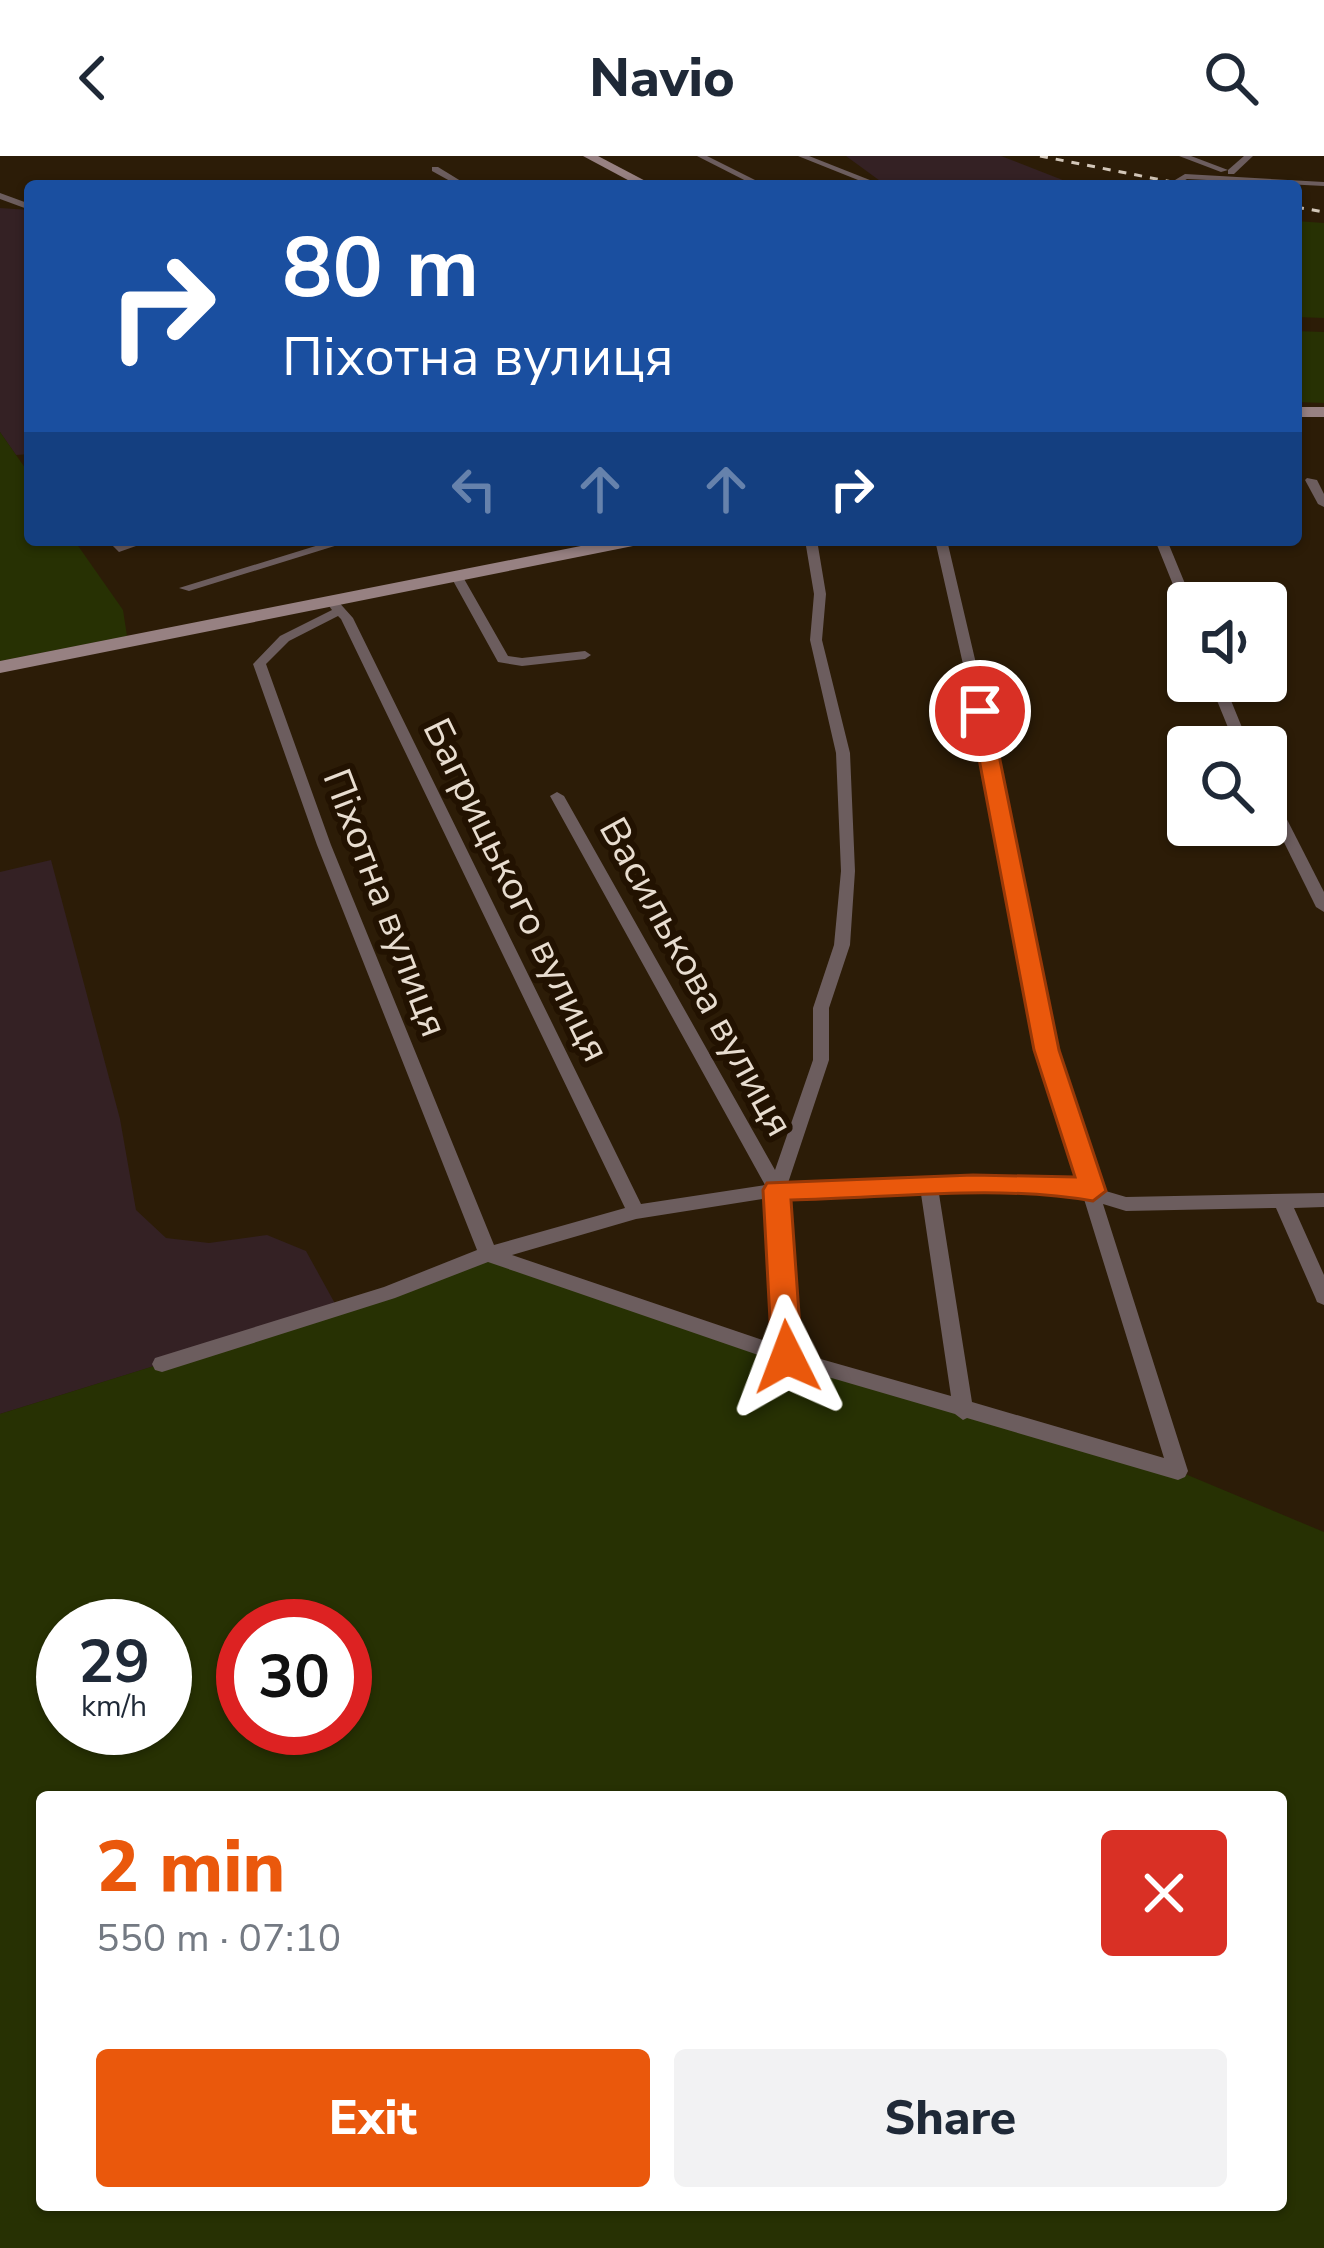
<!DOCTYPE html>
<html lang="en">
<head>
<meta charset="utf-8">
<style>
  :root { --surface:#fff; --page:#f2f2f3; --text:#1f2937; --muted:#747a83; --accent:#ea580c }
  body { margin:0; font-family:"Nunito Sans",sans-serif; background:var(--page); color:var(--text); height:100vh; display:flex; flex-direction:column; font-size:45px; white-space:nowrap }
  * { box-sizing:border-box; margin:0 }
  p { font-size:39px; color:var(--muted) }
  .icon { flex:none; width:66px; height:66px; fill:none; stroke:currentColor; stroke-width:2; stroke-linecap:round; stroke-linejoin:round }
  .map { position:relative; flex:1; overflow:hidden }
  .details { position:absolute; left:36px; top:1635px; width:1251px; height:420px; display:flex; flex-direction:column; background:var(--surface); border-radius:12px; box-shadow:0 3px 9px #0004 }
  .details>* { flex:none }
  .guide { position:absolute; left:24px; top:24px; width:1278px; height:366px; border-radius:12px; box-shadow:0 3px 9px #0004; background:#1a4fa0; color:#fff; overflow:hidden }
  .controls { position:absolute; left:1167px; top:426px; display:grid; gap:24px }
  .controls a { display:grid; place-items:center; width:120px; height:120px; border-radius:12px; background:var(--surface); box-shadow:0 3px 9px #0004; font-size:60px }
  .speed { position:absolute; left:36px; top:1443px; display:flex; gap:24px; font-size:60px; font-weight:700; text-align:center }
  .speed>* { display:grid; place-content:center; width:156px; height:156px; border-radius:50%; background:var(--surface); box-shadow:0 3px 9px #0004; line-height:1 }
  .speed small { font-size:30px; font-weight:400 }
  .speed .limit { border:18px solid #d22; background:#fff; color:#111 }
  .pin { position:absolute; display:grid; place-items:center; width:102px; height:102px; color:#fff; margin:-51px; border:6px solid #fff; border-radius:50%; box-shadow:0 3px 12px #0007 }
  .me { position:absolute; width:132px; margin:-66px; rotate:357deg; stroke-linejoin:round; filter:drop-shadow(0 0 9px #0008) }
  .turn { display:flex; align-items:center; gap:42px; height:252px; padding:0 60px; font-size:54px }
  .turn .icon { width:156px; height:156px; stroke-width:2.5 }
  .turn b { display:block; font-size:84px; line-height:102px }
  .lanes { display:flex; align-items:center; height:114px; padding:0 60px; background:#0003; justify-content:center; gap:60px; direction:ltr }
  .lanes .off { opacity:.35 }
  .round { display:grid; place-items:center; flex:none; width:126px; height:126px; border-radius:12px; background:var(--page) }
  .overview { display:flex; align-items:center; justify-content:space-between; height:204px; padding:0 60px }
  h1 { font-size:72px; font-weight:800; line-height:90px; color:var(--accent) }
  .primary-button { display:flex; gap:24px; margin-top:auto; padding:24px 60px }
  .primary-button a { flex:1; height:138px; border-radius:12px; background:var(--accent); color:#fff; font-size:48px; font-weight:800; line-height:138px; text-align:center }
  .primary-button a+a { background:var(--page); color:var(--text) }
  header { display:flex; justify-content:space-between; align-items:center; height:156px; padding:0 60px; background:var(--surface); font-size:54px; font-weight:800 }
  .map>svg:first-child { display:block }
</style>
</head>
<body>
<header><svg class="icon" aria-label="back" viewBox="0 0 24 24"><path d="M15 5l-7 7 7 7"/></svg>Navio<svg class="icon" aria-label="search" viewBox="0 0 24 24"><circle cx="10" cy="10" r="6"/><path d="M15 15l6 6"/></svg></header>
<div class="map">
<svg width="1324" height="2092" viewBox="0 0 1324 2092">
  <rect width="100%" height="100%" fill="#2c1c07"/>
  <!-- industrial -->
  <g fill="#342124">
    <path d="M846 0H1001L1078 30H887Z"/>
    <path d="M0 52 30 54V298L16 299 0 276Z"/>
    <path d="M51 704 120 963 136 1054 166 1082 209 1087 267 1079 306 1095 338 1153 0 1258V716Z"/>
  </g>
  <!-- green -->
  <g fill="#273103" fill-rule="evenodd">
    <path d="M1296 65 1324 67V162L1296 161Z"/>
    <path d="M1296 175 1324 176V247L1296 246Z"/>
    <path d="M0 276 30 319V384H74L123 454 127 480 0 505Z"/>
    <path d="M488 1098 787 1201 1178 1315 1324 1376V2092H0V1258L388 1137ZM63 1470H165V1572H63ZM243 1470H345V1572H243ZM42 1641H1281V2049H42Z"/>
  </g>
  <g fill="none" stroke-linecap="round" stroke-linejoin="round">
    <!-- minor -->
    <g fill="#6c5d5e" fill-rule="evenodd">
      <path d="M697 0H707L767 30H756Z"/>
      <path d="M798 0H809L885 30H873Z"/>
      <path d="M1179 0H1191L1228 14 1221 16Z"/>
      <path d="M1244 0H1253L1234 18H1228V14Z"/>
      <path d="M432 11H438L469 30H459L432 15Z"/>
      <path d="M1185 18 1324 26V30L1187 23 1175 30H1165Z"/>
      <path d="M0 37 30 48V54L0 43Z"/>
      <path d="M1307 322 1317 324 1324 338V351L1318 348 1305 324Z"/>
      <path d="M107 384H119L122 388 153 384 119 396Z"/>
      <path d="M335 384H354L189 435 179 432Z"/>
      <path d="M805 384H817L826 438 822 484 850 597 855 715 850 789 829 852V904L788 1027 929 1022H1061L1079 1027 1038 894 983 597 935 384H947L997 597 1054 894 1099 1033 1126 1041 1324 1037V1051L1294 1052 1324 1119V1149L1317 1146 1315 1141 1276 1052 1126 1055 1103 1048 1188 1315 1185 1321 1178 1324 967 1262 963 1264 955 1258 787 1209 488 1106 395 1142 162 1216 155 1214 152 1208 155 1202 384 1131 477 1094 317 689 253 508 280 480 332 454 326 446 328 443H336L353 462 641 1048 765 1029 550 640 557 636 564 640 775 1014 813 904V852L834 789 841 715 836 597 810 484 814 438ZM338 460 341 463 625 1052 494 1089 331 689 266 508 289 485ZM1061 1036 1084 1043 1164 1302 972 1246 939 1038ZM921 1038 951 1240 796 1196 786 1041ZM769 1042 777 1189 512 1099 636 1063Z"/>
      <path d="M1155 384H1167L1193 447H1188V455L1182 451Z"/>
      <path d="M457 417 463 421 508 500 522 502 585 495 591 499 585 503 522 510 498 506 451 421Z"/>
      <path d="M1209 525H1223L1250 591H1236Z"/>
      <path d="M1266 632 1273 636 1324 736V756L1316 751 1266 650Z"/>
    </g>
    <!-- secondary -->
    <g fill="#978182" fill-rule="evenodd">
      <path d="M583 0H598L655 30H639Z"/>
      <rect x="1296" y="251" width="28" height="10"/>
      <path d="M611 384H647L638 389 0 517V505Z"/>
    </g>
    <!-- rail -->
    <g stroke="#d3c7b9" stroke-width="3" stroke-dasharray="8 8" stroke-linecap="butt">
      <path d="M1040 0 1192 30"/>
      <path d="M1296 51 1324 56"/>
    </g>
  </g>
  <!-- route -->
  <path fill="#ea580c" stroke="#983908" stroke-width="3" d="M980 549 990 555 1059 894 1106 1035 1093 1045C996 1028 890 1042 791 1044L802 1201 797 1210 787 1213 776 1210 772 1201 763 1034 767 1027 973 1019 1075 1021 1034 894 970 555Z"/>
  <g text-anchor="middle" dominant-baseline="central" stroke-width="12" stroke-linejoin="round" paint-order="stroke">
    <!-- street labels -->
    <g font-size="39" fill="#e8ddd0" stroke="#221201">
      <text transform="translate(516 734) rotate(64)">Багрицького вулиця</text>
      <text transform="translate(385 747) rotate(69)">Піхотна вулиця</text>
      <text transform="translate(696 821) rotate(61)">Василькова вулиця</text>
    </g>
  </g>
</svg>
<div class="controls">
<a><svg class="icon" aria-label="sound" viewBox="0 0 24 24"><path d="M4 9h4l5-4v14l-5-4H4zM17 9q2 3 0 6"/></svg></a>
<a><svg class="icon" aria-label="search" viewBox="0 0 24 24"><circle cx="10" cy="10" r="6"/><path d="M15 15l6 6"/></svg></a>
</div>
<div class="speed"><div>29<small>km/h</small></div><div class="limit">30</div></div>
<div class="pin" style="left:980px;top:555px;background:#d93025"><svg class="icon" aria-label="arrive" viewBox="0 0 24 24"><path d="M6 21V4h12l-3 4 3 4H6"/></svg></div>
<svg class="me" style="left:787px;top:1201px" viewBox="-20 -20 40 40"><path d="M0-17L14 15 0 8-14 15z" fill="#ea580c" stroke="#fff" stroke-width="4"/></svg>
<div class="guide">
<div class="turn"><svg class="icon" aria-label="right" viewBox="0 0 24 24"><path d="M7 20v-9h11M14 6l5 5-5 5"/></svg><div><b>80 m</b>Піхотна вулиця</div></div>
<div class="lanes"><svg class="icon off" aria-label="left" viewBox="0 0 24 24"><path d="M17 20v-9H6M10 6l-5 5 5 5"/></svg><svg class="icon off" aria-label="ahead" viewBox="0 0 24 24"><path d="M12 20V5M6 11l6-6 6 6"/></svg><svg class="icon off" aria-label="ahead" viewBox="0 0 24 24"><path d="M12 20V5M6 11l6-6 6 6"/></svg><svg class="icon" aria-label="right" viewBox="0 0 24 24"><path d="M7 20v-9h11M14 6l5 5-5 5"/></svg></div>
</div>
<section class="details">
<div class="overview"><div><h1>2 min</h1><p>550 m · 07:10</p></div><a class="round" style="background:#d93025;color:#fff"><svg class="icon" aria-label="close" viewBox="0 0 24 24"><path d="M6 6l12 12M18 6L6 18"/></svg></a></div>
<div class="primary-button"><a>Exit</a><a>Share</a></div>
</section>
</div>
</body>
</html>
